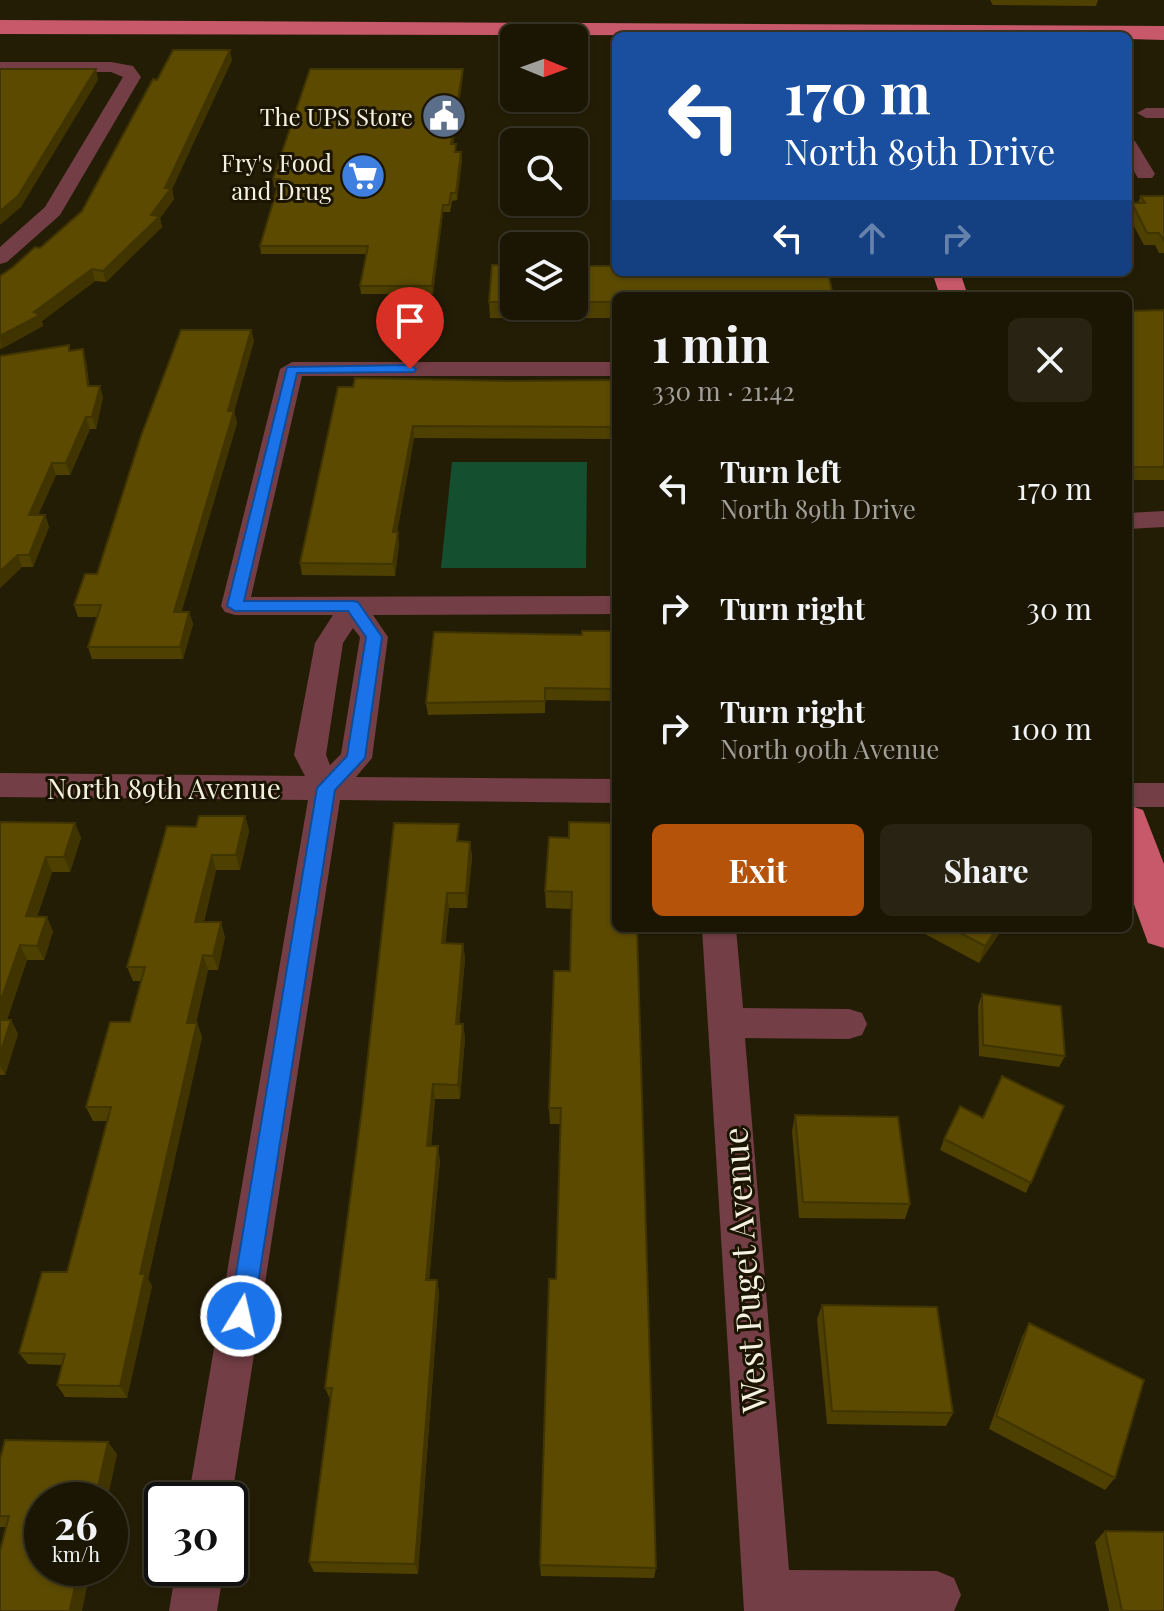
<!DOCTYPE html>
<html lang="en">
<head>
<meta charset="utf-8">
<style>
  :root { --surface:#1b1604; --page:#282313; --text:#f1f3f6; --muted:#a09f9a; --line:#393526; --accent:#b45309 }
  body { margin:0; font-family:"Playfair Display",serif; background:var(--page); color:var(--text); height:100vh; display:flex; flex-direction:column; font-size:30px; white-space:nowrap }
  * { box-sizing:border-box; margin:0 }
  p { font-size:26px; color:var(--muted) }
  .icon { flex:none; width:44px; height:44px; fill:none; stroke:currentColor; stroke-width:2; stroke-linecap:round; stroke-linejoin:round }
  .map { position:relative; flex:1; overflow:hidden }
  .sheet { position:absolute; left:612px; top:292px; width:520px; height:640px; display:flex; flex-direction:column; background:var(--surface); border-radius:12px; box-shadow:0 2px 6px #0004,0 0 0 2px var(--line) }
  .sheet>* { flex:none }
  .banner { position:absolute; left:612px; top:32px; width:520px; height:244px; border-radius:12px; box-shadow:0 2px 6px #0004,0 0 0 2px var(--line); background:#1a4fa0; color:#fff; overflow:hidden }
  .needle { width:52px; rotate:91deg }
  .buttons { position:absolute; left:500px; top:24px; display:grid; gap:16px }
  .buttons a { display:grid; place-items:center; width:88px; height:88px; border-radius:12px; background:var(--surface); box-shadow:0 2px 6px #0004,0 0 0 2px var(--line); font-size:40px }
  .speed { position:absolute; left:24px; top:1482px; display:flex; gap:16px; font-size:40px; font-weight:700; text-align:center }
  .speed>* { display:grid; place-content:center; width:104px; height:104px; border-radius:50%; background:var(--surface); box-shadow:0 2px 6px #0004,0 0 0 2px var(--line); line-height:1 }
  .speed small { font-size:20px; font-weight:400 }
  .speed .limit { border:4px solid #111; border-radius:12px; background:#fff; color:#111 }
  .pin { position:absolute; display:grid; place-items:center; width:68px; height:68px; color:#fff; margin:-82px -34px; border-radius:50% 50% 50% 0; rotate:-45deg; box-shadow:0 0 8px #0007 }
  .pin .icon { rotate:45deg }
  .me { position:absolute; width:88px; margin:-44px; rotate:9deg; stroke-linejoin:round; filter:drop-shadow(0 0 6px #0008) }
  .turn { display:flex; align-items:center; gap:28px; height:168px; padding:0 40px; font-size:36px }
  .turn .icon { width:104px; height:104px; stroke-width:2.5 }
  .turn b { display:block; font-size:56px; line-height:68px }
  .lanes { display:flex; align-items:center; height:76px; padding:0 40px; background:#0003; justify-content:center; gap:40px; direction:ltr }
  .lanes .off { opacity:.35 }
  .round { display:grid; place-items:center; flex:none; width:84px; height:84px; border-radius:12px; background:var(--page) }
  .head { display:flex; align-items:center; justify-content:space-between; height:136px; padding:0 40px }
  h1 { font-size:48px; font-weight:700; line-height:60px }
  .primary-button { display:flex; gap:16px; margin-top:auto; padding:16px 40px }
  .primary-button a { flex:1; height:92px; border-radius:12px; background:var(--accent); color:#fff; font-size:32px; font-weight:700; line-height:92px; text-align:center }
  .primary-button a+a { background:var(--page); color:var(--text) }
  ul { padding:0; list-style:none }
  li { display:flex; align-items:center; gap:24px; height:120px; padding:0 40px }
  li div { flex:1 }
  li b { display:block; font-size:30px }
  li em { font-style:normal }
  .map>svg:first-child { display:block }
</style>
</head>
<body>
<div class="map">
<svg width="1164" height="1611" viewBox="0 0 1164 1611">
  <rect width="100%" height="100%" fill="#241d06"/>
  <!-- green -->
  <path fill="#144f30" d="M452 462H587L586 568H441Z"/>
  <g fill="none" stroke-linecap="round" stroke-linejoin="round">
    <!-- minor -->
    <g fill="#733e45" fill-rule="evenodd">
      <path d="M0 62H111L133 66 141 77 60 215 7 262 0 264V247L45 207 123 77 111 72H0Z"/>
      <path d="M1164 108V118H1146L1137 113 1146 108Z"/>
      <path d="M1128 139 1135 141 1155 174 1152 178H1138C1129 164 1128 156 1128 139Z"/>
      <path d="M292 362H616V376H302L251 597 616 596V614L373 615 388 637 372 758 356 777 616 779V803L340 800 230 1509V1500H188L308 800 0 797V773L305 776 294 755 315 643 333 615H235L225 612 221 606 280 369ZM353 628 360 637 341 754 330 765 326 755 343 643Z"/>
      <path d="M1164 511V527L1128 529V513Z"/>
      <rect x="1128" y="783" width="36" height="24"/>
      <path d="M702 928H736L743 1008 849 1009 862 1013 867 1024 862 1035 849 1039 745 1038 789 1570 937 1571 954 1578 961 1595 954 1611H744Z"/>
      <path d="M176 1568H224L217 1611H169Z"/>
    </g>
    <!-- major -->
    <g fill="#c8596b" fill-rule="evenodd">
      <path d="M0 20 1164 26V40L1128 39V36L0 34Z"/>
      <path d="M932 272H960L968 296H940Z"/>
      <path d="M1128 805 1143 810 1164 864V948L1148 943 1128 888Z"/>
    </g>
  </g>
  <!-- wall -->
  <g fill="#4e4000">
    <path d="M990 0H1098L1096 6 993 5Z"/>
    <path d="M232 60 172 189 174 199 160 218 162 227 106 282 95 281 42 321 43 326 1 349 0 348V276L40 248 82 211 157 80Z"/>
    <path d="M463 76 453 144 457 152H461L462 160 457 200 452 201 450 212H443L433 294H361L360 286 366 254H261L260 246 278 187H274L273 179Z"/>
    <path d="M1141 196H1164V253H1159L1155 245H1144L1128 215 1132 203H1138Z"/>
    <path d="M514 265V306H574V266L616 296V318H490L489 302Z"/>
    <path d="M1128 308 1130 311 1164 310V480H1128Z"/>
    <path d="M251 330 254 341 234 411 237 423 181 612H189L193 624 183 659H92L88 647 97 617H78L74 605 97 574Z"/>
    <path d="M69 345 70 351 86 361 89 386 103 397 96 429H90L70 475H56L38 515H45L49 527 33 567H22L0 588Z"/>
    <path d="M616 380V439L414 438 397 532 399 544 395 576 302 575 300 563 338 387 510 381Z"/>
    <path d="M616 631V701L545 700V713L428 715 426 703 582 635Z"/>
    <path d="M245 816 249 831 240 870H216L204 922 225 937 218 970H208L196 1023H197L202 1037 148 1279 152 1286 127 1398 65 1397 57 1385 62 1365 28 1364 19 1353 67 1272 107 1121H93L86 1107 130 1022 141 981H133L127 967 196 827Z"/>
    <path d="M75 823 81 838 70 872H52L37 917 53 931 44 960H27L7 1020H11L18 1034 5 1075H0V825Z"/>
    <path d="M569 838 656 1568 654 1578 541 1576 540 1565 556 1279 561 1124H550L549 1108 570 971 571 909 546 908 545 891Z"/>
    <path d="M460 842H470L472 857 467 908H449L445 943 463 944 465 959 459 1024H463L465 1038 460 1099H435L431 1146 440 1160 429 1280H437L439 1293 418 1574 314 1572 309 1562 330 1399 325 1388Z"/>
    <path d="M914 928H1003L979 963Z"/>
    <path d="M982 994 1065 1056 1059 1067 979 1056 978 1006Z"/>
    <path d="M1064 1106 1026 1193 940 1150 944 1139 983 1118Z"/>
    <path d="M795 1115 910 1204 905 1219 799 1218 792 1131Z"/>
    <path d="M822 1305 953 1413 946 1426 827 1424 817 1319Z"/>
    <path d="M1029 1323 1115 1478 1105 1490 989 1429 1022 1337Z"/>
    <path d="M117 1454 107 1500H42L6 1527H0V1459Z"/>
    <path d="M1105 1531 1164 1611H1109L1095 1542Z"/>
  </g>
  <!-- shaded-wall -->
  <g fill="#403400">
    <path d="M230 50 232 60 172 189 174 199 160 218 162 227 106 282 103 271 151 215Z"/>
    <path d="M96 69 98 80 21 207 0 225V211Z"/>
    <path d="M463 69V76L452 152 451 144Z"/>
    <path d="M461 152 462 160 457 200 456 193Z"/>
    <path d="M443 205V212L433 294 432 286Z"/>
    <path d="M92 269 95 281 42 321 43 326 1 349 0 336Z"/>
    <path d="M251 330 254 341 231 423 228 411Z"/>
    <path d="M83 349 86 361 91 398 88 386Z"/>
    <path d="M100 386 103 397 96 429 92 417Z"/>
    <path d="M234 411 237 423 178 624 174 612Z"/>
    <path d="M86 417 90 429 70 475 66 463Z"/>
    <path d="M413 426 414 438 395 544 393 532Z"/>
    <path d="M52 463 56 475 33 527 29 515Z"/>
    <path d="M45 515 49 527 33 567 29 555Z"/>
    <path d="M398 532 399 544 395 576 393 564Z"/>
    <path d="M18 555 22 567 0 588V571Z"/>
    <path d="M189 612 193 624 183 659 180 647Z"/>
    <path d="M245 816 249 831 240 870 236 855Z"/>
    <path d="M75 823 81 838 70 872 64 857Z"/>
    <path d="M470 842 472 857 467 908 466 893Z"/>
    <path d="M212 855 216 870 200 937 195 922Z"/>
    <path d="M46 857 52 872 32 931 26 916Z"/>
    <path d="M447 893 449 908 444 958 442 943Z"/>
    <path d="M47 917 53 931 44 960 37 946Z"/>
    <path d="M221 922 225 937 218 970 213 956Z"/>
    <path d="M997 928H1003L979 963 985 946Z"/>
    <path d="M463 944 465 959 458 1038 456 1024Z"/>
    <path d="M20 945 27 960 2 1034 0 1031V1003Z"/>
    <path d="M203 955 208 970 193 1037 187 1023Z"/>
    <path d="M11 1020 18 1034 5 1075 0 1066V1054Z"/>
    <path d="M197 1023 202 1037 148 1279 152 1286 127 1398 120 1386 140 1274Z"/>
    <path d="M463 1024 465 1038 460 1099 458 1085Z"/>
    <path d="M433 1084 435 1099 430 1160 427 1146Z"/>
    <path d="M438 1146 440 1160 428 1293 426 1280Z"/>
    <path d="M437 1280 439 1293 418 1574 415 1564Z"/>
    <path d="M108 1442 117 1454 107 1500H95Z"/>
    <path d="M79 1568H91L82 1611H72L70 1609Z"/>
  </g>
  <!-- building -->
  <g fill="#5b4a00" stroke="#403400" stroke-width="2">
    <path d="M173 50H230L165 188H171L151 215 160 216 103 271 92 269 34 312 40 315 0 336V276L13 267 35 247 40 248 82 211 153 79 157 80Z"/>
    <path d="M0 69H96L18 196 0 211Z"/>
    <path d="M310 69H463L451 144H456L455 152H461L456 193H451L449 205H443L432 286H360L368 246H260L280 179H273Z"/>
    <path d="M1141 196H1164V241L1159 233H1147L1132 203H1145Z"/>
    <path d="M492 265H514V302H489Z"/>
    <path d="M574 266H616V272H828L833 296H616V302H574Z"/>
    <path d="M1048 293H1121L1122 296H1050Z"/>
    <path d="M1128 308 1130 311 1164 310V467H1128Z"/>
    <path d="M181 330H251L228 411H234L174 612H189L180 647H88L101 605H74L85 574H97L141 436Z"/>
    <path d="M69 345V351L83 349 88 386H100L92 417H86L66 463H52L29 515H45L29 555H18L0 571V356Z"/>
    <path d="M355 378 510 381 616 380V427L413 426 393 532H398L393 564 300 563 338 387H353Z"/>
    <path d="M582 631H616V689L545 688V701L426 703 434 632 582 635Z"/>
    <path d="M199 816H245L236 855H212L195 922H221L213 956 203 955 187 1023H197L140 1274H145L120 1386 57 1385 65 1354 19 1353 42 1272H67L111 1107H86L110 1022H130L145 967H127L167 826 196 827Z"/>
    <path d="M1 822 75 823 64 857H46L26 916 47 917 37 946 20 945 0 1003V825Z"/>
    <path d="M569 822 616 823V928H637L656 1568 540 1565 549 1279H556L561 1108H549L554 971H570L572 892 545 891 549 837 569 838Z"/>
    <path d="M394 823 459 824 457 841 470 842 466 893H447L442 943 463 944 456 1024H463L458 1085 433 1084 427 1146H438L426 1280H437L415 1564 309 1562 332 1388H325L362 1109Z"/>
    <path d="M951 928H997L985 946Z"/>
    <path d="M982 994 1061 1006 1065 1056 983 1045Z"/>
    <path d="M0 1020H11L0 1054Z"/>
    <path d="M1002 1076 1064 1106 1031 1183 944 1139 960 1106 983 1118Z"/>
    <path d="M795 1115 898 1117 910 1204 803 1202Z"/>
    <path d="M822 1305 937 1307 953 1413 832 1411Z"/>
    <path d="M1029 1323 1144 1380 1115 1478 996 1416Z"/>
    <path d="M5 1440 108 1442 95 1500H42V1568H79L70 1609H75L74 1611H0V1551L9 1516H0V1459Z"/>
    <path d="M1105 1531 1164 1532V1611H1122Z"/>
  </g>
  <!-- route -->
  <path fill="#1a73e8" stroke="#114b97" stroke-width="2" d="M410 365 416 369 414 372 297 373 244 601H353L358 602 382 637 365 758 335 790 253 1316 249 1324 241 1327 233 1324 229 1316 317 788 347 756 366 637 348 611H235L227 606 287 367Z"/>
  <!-- icons -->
  <defs>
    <g id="civic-disc" transform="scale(2.3)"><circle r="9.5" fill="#5c6f8a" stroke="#1b1400"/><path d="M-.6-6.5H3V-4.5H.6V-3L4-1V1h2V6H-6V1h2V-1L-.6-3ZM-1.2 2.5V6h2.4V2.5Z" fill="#fff"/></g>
    <g id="supermarket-disc" transform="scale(2.3)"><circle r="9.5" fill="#3f7fe0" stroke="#1b1400"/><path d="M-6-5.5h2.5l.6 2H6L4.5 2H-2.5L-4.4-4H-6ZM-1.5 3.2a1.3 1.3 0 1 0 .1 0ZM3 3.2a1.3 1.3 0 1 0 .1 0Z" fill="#fff"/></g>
  </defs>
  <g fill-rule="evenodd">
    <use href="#civic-disc" x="444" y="116"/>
    <use href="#supermarket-disc" x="363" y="176"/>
  </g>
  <g text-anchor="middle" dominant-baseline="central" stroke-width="6" stroke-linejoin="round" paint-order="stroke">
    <!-- far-poi labels -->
    <g font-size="24" fill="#f4f0e2" stroke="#1b1400" text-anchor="end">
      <text x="413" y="116">The UPS Store</text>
      <text x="332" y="162">Fry's Food<tspan x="332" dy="28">and Drug</tspan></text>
    </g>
    <!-- street labels -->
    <g font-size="28" fill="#f4f0e2" stroke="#1b1400">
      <text x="164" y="787">North 89th Avenue</text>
    </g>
    <!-- near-street labels -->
    <g font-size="34" fill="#f4f0e2" stroke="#1b1400">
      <text transform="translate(743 1270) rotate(-94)">West Puget Avenue</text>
    </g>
  </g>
</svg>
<div class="buttons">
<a><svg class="needle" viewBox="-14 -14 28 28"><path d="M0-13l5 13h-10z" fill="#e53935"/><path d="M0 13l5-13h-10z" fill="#a09f9a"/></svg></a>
<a><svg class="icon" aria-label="search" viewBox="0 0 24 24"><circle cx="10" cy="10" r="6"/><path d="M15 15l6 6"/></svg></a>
<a><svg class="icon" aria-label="layers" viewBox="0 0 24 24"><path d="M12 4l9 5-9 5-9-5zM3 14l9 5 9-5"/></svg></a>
</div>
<div class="speed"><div>26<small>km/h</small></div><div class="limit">30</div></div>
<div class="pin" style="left:410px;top:369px;background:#d93025"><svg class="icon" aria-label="arrive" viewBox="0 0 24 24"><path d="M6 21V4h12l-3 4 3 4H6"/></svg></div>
<svg class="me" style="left:241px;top:1316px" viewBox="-20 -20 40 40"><circle r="17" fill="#1a73e8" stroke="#fff" stroke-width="3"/><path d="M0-11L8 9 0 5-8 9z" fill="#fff"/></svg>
<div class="banner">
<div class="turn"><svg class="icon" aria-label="left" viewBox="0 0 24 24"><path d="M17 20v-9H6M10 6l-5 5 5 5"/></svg><div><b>170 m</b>North 89th Drive</div></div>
<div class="lanes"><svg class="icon" aria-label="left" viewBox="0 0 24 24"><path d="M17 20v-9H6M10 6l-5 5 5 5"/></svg><svg class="icon off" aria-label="ahead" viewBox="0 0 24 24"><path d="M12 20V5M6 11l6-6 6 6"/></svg><svg class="icon off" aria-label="right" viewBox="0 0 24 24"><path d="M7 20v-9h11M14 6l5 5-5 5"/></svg></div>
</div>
<section class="sheet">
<div class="head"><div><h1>1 min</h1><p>330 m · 21:42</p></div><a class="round"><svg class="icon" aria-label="close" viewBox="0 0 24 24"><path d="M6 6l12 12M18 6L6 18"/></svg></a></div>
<ul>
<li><svg class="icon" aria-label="left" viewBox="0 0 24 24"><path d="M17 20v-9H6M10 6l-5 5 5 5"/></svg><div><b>Turn left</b><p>North 89th Drive</p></div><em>170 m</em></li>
<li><svg class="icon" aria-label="right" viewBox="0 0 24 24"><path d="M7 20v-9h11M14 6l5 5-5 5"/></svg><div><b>Turn right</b></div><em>30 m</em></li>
<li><svg class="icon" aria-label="right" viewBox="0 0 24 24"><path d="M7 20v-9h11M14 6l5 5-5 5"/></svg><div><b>Turn right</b><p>North 90th Avenue</p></div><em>100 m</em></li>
</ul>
<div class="primary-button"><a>Exit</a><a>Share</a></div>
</section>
</div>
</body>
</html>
